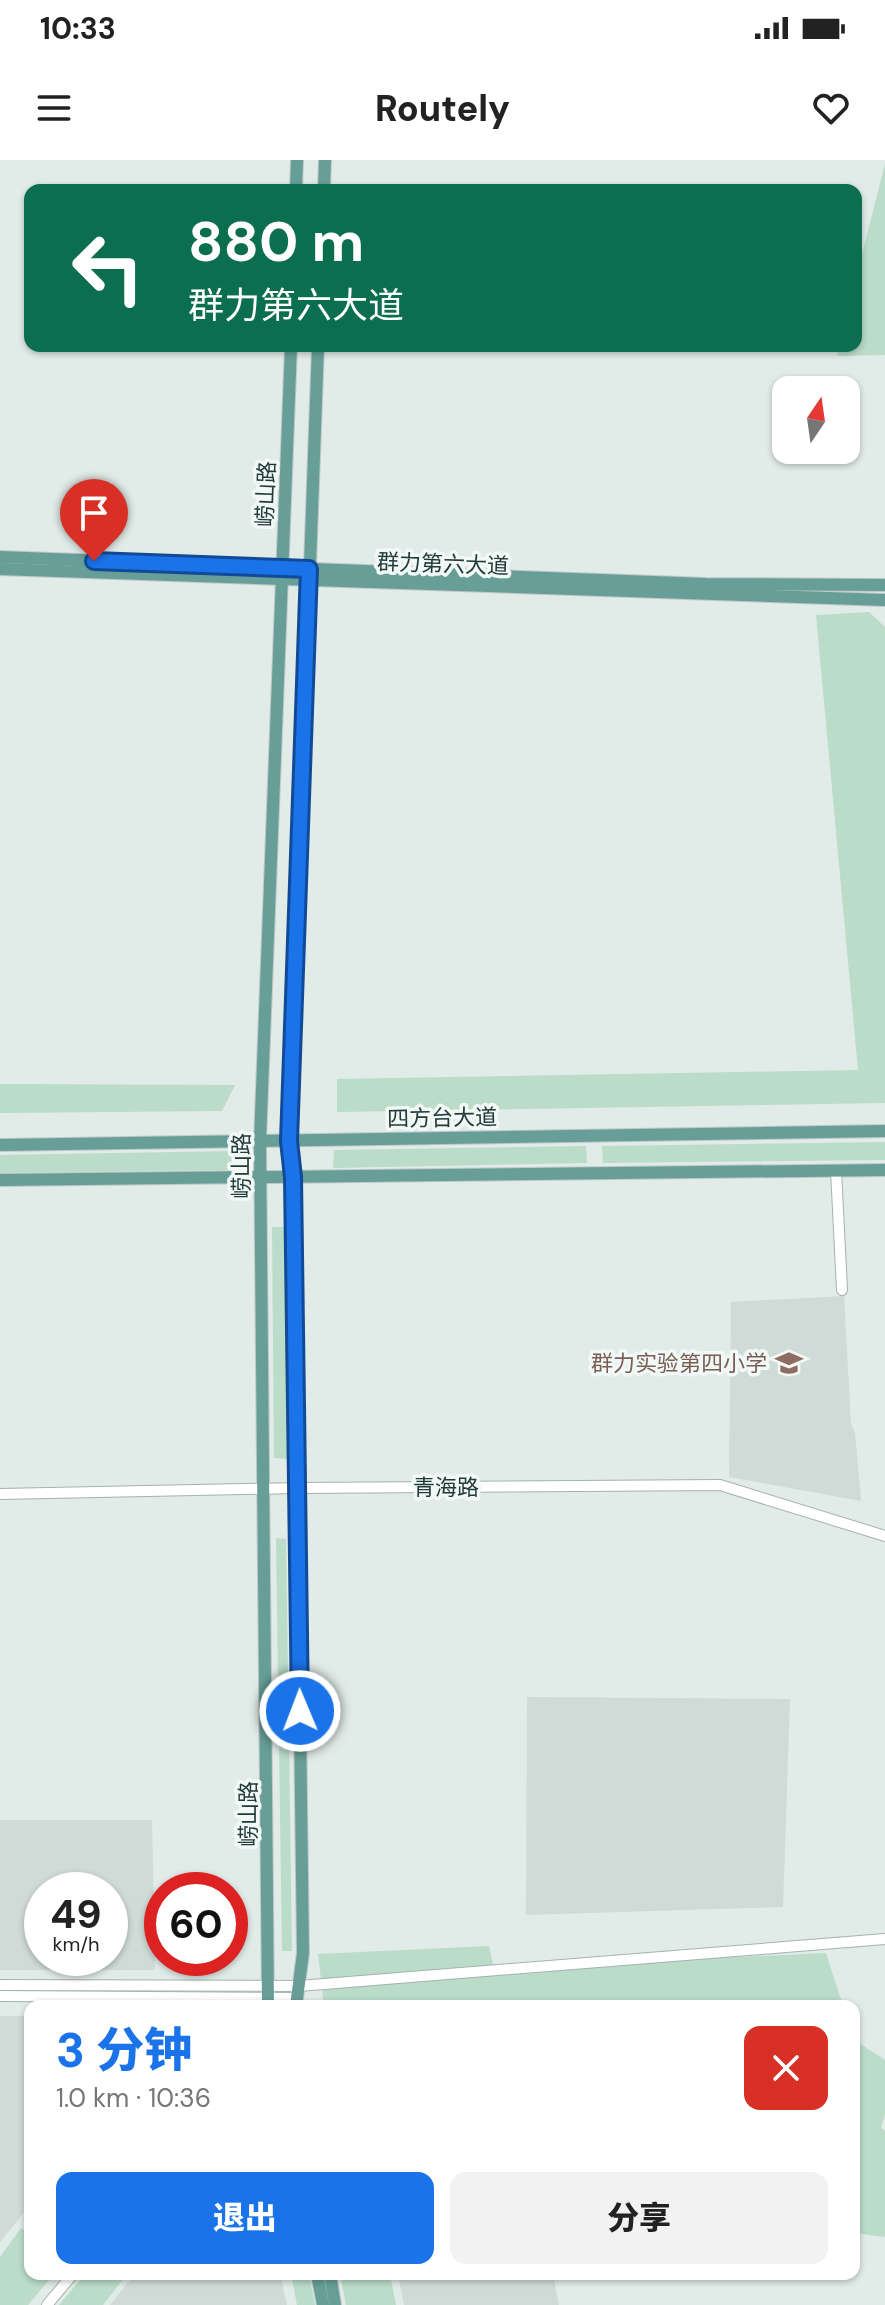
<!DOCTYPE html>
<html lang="zh">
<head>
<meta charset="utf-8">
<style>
  :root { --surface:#fff; --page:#f2f2f2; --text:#222; --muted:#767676; --accent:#1a73e8 }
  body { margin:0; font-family:"DM Sans","Noto Sans SC",sans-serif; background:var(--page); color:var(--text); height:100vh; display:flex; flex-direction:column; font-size:30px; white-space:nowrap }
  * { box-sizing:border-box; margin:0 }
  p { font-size:26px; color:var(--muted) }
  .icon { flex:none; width:44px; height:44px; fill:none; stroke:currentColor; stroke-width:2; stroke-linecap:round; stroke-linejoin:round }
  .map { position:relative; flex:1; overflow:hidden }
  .drawer { position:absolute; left:24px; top:1840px; width:836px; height:280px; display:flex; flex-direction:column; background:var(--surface); border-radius:16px; box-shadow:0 2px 6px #0004 }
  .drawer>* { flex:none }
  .top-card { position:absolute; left:24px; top:24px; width:838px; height:168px; border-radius:16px; box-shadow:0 2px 6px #0004; background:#0b6e4f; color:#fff; overflow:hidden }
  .needle { width:52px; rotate:13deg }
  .fabs { position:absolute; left:772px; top:216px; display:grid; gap:16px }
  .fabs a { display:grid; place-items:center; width:88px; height:88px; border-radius:16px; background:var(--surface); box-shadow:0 2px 6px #0004; font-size:40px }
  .speed { position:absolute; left:24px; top:1712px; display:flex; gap:16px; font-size:40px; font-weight:700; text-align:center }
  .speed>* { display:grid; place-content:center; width:104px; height:104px; border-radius:50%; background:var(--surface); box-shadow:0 2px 6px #0004; line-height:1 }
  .speed small { font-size:20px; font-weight:400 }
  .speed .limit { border:12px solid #d22; background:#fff; color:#111 }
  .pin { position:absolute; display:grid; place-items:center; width:68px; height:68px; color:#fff; margin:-82px -34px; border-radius:50% 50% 50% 0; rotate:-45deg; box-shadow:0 0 8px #0007 }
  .pin .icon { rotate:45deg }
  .me { position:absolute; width:88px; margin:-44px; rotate:359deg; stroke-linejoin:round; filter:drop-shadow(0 0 6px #0008) }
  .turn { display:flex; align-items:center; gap:28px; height:168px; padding:0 32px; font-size:36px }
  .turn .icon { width:104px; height:104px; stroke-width:2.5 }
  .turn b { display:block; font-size:56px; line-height:68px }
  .round { display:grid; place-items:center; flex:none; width:84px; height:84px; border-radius:16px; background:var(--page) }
  .head { display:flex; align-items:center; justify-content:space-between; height:136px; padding:0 32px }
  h1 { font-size:48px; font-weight:800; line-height:60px; color:var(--accent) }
  .cta { display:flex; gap:16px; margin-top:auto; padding:16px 32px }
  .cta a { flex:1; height:92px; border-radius:16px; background:var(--accent); color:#fff; font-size:32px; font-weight:800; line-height:92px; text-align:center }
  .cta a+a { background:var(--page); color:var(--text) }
  .status { display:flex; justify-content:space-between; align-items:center; height:56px; padding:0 40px; background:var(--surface); direction:ltr }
  .status svg { height:22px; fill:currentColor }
  header { display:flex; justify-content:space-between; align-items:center; height:104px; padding:0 32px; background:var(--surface); font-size:36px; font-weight:800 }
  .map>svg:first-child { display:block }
</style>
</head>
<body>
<div class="status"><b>10:33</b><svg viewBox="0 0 49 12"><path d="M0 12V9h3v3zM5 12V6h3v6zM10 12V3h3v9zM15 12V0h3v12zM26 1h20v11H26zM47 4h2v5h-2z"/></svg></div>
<header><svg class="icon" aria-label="menu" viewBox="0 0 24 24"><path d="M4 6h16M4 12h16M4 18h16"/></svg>Routely<svg class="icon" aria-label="heart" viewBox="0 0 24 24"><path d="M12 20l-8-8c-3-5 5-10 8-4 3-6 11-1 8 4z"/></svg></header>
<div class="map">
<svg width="885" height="2145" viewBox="0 0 885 2145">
  <rect width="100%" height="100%" fill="#e1ebe8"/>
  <!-- built -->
  <g fill="#cfdbd7" fill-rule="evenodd">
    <path d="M844 1136 851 1264 855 1273 861 1341 729 1317 731 1142Z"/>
    <path d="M527 1537 790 1539 783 1747 526 1755Z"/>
    <path d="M0 1660H152L155 1810H0ZM42 1730H110V1798H42Z"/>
    <path d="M0 1856H30V2045L0 2082Z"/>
    <path d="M135 2114H280L287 2145H110Z"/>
    <path d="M398 2114H553L559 2145H404Z"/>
  </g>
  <!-- green -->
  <g fill="#badcc8">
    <path d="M885 4V195L837 196 839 186H856V118Z"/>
    <path d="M869 452 885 467V943L337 952V919L858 910 816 455Z"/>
    <path d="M0 924 235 925 222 951 0 953Z"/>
    <path d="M885 982V1000L603 1003 602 986Z"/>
    <path d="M586 986 587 1003 333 1008 334 990Z"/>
    <path d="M232 991 233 1010 0 1013V995Z"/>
    <path d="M272 1067H284L288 1299 274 1298Z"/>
    <path d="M276 1378 286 1379 292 1791H282Z"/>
    <path d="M489 1786 494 1808 826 1793 843 1846H324L318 1794Z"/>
    <path d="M854 1880 885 1900V1954L881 1968 885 1971V2077L854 2073Z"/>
    <path d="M21 2068 30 2075V2114H54L28 2145H0V2097Z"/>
    <path d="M85 2114H127L103 2145H59Z"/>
    <path d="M291 2114H309L315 2145H297Z"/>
    <path d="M340 2114H390L396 2145H346Z"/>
  </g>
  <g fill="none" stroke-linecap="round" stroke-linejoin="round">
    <!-- minor casing -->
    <g stroke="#a4b3b0" stroke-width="12">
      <g id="minor">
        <path d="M836 1010 842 1130"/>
        <path d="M0 1334 299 1328 720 1325 885 1376"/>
        <path d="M0 1825 299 1826 885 1779"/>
        <path d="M0 1836 298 1838"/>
        <path d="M47 2145 73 2114"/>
      </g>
    </g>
    <!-- major casing -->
    <g stroke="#c1c8c7" stroke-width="14">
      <g id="major">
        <path d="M296 30 297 0"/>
        <path d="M324 30 325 0"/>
        <path d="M0 397 706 424 885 425"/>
        <path d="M0 409 885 440"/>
        <path d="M0 985 885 971"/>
        <path d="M0 1020 885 1010"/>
        <path d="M268 1846 260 981 291 186"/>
        <path d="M296 1846 303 1793 293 1017 289 981 318 186"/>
        <path d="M317 2114 323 2145"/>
        <path d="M330 2114 335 2145"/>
      </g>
    </g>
    <!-- minor -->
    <use href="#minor" stroke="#fff" stroke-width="10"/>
    <!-- major -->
    <use href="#major" stroke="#679f98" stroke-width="12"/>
  </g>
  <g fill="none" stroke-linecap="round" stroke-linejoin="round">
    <!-- route casing -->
    <g stroke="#114b97" stroke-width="20">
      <path id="route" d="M94 401 309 409 289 981 293 1017 300 1551"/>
    </g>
    <!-- route -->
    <use href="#route" stroke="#1a73e8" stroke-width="14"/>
  </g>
  <!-- icons -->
  <defs>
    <g id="school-bare" transform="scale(2.16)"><path d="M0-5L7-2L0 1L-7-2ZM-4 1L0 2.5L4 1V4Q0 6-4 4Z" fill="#8d6e63" stroke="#f1f8f5" stroke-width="2.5" paint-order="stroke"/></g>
  </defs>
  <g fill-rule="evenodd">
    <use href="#school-bare" x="789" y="1203"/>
  </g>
  <g text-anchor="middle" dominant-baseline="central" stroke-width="7" stroke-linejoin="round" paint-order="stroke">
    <!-- street labels -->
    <g font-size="22" fill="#223b38" stroke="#f1f8f5">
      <text transform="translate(266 334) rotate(-88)">崂山路</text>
      <text transform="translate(443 404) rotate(2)">群力第六大道</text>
      <text transform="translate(442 958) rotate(-1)">四方台大道</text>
      <text transform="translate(241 1006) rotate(-90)">崂山路</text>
      <text x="446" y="1327">青海路</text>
      <text transform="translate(248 1654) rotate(-90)">崂山路</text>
    </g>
    <!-- education labels -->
    <g font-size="22" fill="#785e54" stroke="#f1f8f5" text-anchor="end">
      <text x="767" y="1203">群力实验第四小学</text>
    </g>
  </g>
</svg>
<div class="fabs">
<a><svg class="needle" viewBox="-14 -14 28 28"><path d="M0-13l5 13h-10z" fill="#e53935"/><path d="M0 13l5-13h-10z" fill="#767676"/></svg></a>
</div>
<div class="speed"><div>49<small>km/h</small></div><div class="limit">60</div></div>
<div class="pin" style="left:94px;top:401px;background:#d93025"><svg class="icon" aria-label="arrive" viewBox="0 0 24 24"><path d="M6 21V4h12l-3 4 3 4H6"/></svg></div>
<svg class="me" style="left:300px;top:1551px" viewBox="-20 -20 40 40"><circle r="17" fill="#1a73e8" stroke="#fff" stroke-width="3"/><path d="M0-11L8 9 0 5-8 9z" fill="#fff"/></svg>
<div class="top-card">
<div class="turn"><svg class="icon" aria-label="left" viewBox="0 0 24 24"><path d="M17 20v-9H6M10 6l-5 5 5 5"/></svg><div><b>880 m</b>群力第六大道</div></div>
</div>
<section class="drawer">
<div class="head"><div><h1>3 分钟</h1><p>1.0 km · 10:36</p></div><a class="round" style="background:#d93025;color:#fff"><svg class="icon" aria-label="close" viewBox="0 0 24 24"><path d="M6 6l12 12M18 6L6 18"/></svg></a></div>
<div class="cta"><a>退出</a><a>分享</a></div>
</section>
</div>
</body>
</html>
